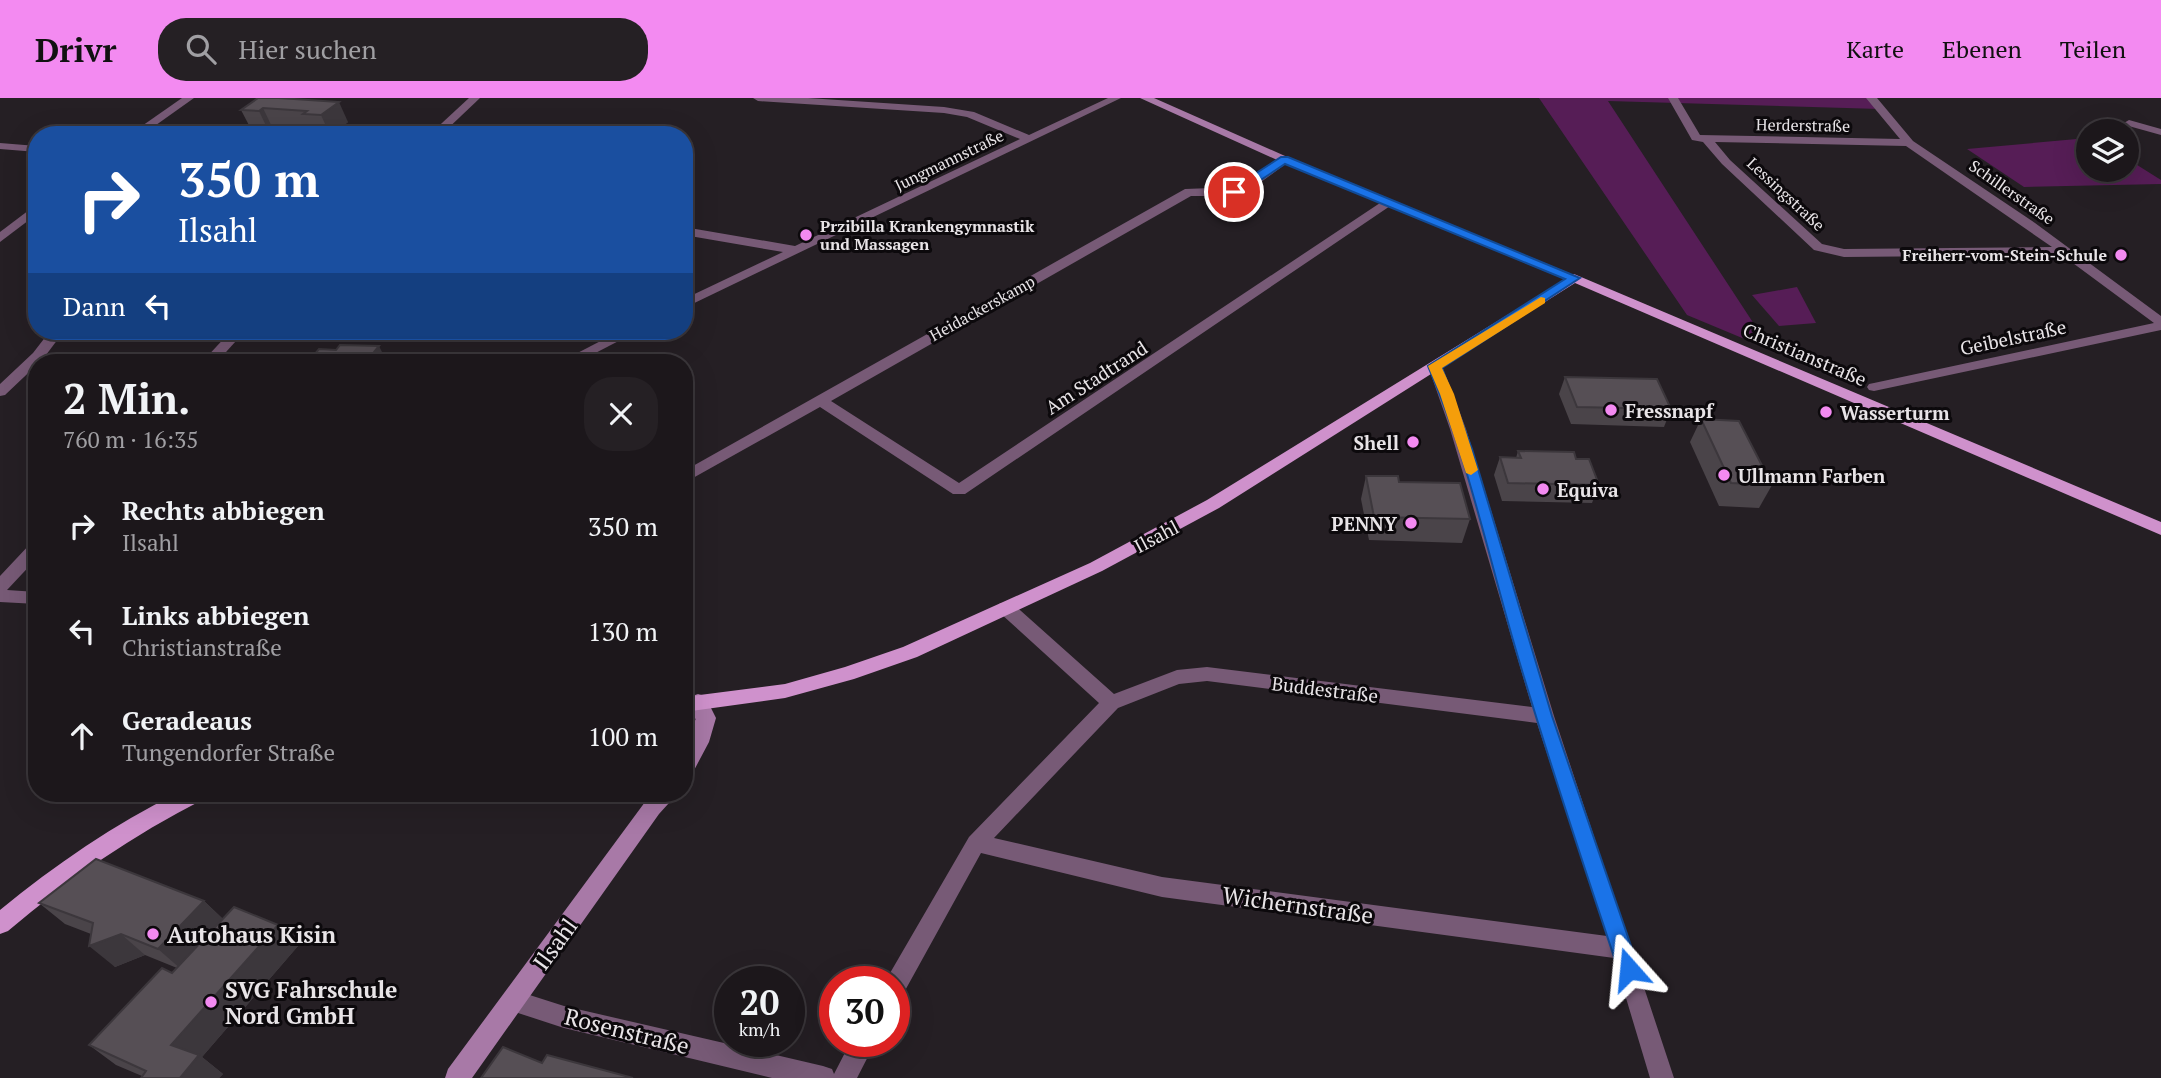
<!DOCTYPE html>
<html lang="de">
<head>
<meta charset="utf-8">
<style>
  :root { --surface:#1c171b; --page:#252024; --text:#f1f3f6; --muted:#a09fa3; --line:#3a363a; --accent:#f38af1 }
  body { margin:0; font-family:"PT Serif",serif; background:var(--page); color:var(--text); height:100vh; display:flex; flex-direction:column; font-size:26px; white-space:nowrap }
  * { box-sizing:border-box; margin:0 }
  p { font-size:23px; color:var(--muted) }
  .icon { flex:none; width:38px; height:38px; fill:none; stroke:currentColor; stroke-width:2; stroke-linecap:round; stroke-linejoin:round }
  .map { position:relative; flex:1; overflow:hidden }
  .sheet { position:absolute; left:28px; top:256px; width:665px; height:448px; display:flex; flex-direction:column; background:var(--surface); border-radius:28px; box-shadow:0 7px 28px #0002,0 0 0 2px var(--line) }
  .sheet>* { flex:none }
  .guide { position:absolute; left:28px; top:28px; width:665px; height:214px; border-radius:28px; box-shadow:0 7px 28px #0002,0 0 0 2px var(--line); background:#1a4fa0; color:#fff; overflow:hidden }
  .controls { position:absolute; left:2076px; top:21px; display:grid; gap:14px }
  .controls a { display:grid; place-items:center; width:63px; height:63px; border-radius:50%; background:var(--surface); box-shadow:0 7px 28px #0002,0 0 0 2px var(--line); font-size:35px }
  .speed { position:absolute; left:714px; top:868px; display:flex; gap:14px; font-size:35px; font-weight:700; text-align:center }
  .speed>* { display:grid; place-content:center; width:91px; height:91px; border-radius:50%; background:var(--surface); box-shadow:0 7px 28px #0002,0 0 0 2px var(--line); line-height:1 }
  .speed small { font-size:18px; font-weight:400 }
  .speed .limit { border:10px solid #d22; background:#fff; color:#111 }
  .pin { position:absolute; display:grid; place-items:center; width:60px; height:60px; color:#fff; margin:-30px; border:4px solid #fff; border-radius:50%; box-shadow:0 2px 7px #0007 }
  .me { position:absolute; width:77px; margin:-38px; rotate:342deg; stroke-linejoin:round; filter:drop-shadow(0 0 5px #0008) }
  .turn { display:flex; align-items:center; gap:24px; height:147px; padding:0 35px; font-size:32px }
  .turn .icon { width:91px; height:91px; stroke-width:2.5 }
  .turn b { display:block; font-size:49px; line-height:60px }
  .then { display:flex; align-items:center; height:66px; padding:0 35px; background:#0003; gap:14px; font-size:26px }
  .round { display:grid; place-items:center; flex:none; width:74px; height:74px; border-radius:28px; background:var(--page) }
  .head { display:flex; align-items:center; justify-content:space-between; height:119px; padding:0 35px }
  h1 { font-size:42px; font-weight:800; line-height:52px }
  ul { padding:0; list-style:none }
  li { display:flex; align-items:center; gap:21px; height:105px; padding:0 35px }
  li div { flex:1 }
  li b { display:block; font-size:26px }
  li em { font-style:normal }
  header { display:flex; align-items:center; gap:42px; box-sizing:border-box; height:98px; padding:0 35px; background:var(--accent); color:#111 }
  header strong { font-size:33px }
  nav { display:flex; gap:38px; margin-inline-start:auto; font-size:24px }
  .search { width:490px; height:63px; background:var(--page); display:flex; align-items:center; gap:18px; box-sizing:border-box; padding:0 24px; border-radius:28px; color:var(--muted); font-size:26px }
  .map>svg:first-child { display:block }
</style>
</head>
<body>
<header>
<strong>Drivr</strong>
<div class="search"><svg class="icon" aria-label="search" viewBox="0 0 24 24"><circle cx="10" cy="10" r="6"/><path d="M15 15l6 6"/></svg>Hier suchen</div>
<nav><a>Karte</a><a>Ebenen</a><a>Teilen</a></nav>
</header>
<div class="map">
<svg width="2161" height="980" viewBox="0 0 2161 980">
  <rect width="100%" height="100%" fill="#251f24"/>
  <!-- green -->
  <g fill="#561d56">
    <path d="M1539 0H1871L1880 11 1608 3 1771 252 1687 217Z"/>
    <path d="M2088 40V72H2126V60L2161 82V86L2024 89 1967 51Z"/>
    <path d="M1797 189 1816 225 1779 228 1752 197Z"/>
  </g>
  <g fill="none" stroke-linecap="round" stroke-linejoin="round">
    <!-- minor -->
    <g fill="#775a76" fill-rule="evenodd">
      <path d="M182 0H194L142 37H129Z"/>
      <path d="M469 0H480L441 37H429Z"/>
      <path d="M753 0H808L944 9 974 14 1029 37 1108 0H1121L684 210V201L783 154 684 137V129L795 148 1020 41 967 19 944 15 758 3Z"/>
      <path d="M1668 0H1678L1700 37 1900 41 1866 0H1877L1913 43 2035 125 2161 218V232L1874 293 1869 292 1867 289 1869 286 1874 285 2154 225 2062 157 1844 159 1814 152 1722 66 1703 44 1692 42ZM1715 44 1906 48 2052 149 1844 151 1822 146 1730 62Z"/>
      <path d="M2129 22 2161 31V37L2125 27 2124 25Z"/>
      <path d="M0 45 37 48V54L0 51Z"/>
      <path d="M1281 60 1291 62 1246 95 1234 98H1191L831 303 959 385 1386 101 1396 104 965 396H953L820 309 684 385V373L1185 91 1238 89Z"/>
      <path d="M37 106V116L0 144V134Z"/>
      <path d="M50 233H64L43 261 5 297 0 298V286L33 255Z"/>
      <path d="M231 233H245L217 264H202Z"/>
      <path d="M620 233H638L578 264H560Z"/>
      <path d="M1435 264 1442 268 1466 331 1554 618 1674 980H1650L1614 860 1162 799 981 755 902 898 894 901V884L886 882 969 739 1099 605 1000 515 997 510 1000 505H1012L1114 596 1177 572 1207 569 1532 609 1450 331 1428 268ZM1207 583 1537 625 1607 838 1162 779 994 740 1118 610 1179 586Z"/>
      <path d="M37 443V460L7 492 37 494V506L0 504V478L31 445Z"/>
      <path d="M514 892 564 908 823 968 832 971 834 976 851 943H876L857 980H772L564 930 506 911 502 903 506 895Z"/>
    </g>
    <!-- secondary -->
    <g fill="#a879a7" fill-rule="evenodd">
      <path d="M1140 0H1154L1294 62 1581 180 1574 184 1569 183 1286 66Z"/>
      <path d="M698 596 705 598 716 620 709 644 691 678 684 680V653L696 620 691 627 684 630C684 615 682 601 698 596Z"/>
      <path d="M655 695H678L659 716 472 980H445L448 971 645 704Z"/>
    </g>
    <!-- primary -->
    <g fill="#cf91cc" fill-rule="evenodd">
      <path d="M1574 176 2161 424V437L1575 185 1219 410 1102 473 917 559 854 581 785 600 684 614V599L785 586 845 569 903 549 1090 465 1207 402Z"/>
      <path d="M178 695H207L204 701C133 737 69 781 8 833L0 836V812C55 767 114 726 178 695Z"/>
    </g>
  </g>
  <!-- wall -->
  <g fill="#4a4449">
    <path d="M258 0 348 24 332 37H313L312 33 273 31 269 34 252 33 241 12Z"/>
    <path d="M1565 279 1671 311 1664 329 1571 326 1559 296Z"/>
    <path d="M1701 321 1772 387 1759 410 1719 408 1690 344Z"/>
    <path d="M1518 353 1576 361 1599 387 1592 405 1502 403 1494 377 1500 359 1516 360Z"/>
    <path d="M1366 378 1399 384 1470 421 1462 445 1369 442 1361 401Z"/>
    <path d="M204 803 223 821 278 827 298 848 202 959 223 976 219 980H141L142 978 116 967 89 947 177 870 145 857 115 869 91 836 65 826 39 805Z"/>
  </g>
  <!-- shaded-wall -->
  <g fill="#3c373c">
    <path d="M339 4 348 24 332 37H330L321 17Z"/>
    <path d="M263 10 273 31 269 34 259 13Z"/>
    <path d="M529 31 530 37H523Z"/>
    <path d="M379 248 387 264H366Z"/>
    <path d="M204 803 226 824 182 872 158 851Z"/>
    <path d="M278 827 298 848 202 959 223 976 219 980H180L171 947Z"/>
    <path d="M121 836 145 857 115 869 89 848Z"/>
  </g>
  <!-- building -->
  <g fill="#564f55" stroke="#3c373c" stroke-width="2">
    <path d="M258 0H279L339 4 321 17 303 16 307 13 263 10 259 13 241 12Z"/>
    <path d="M500 29 529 31 523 37H480L486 32 496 33Z"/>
    <path d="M340 247 379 248 366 264H308L319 251 336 252Z"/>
    <path d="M1565 279 1657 281 1671 311 1577 309Z"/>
    <path d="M1701 321 1739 323 1772 387 1731 385Z"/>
    <path d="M1518 353 1574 354 1576 361H1589L1599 387 1508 385 1500 359 1521 360Z"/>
    <path d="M1366 378H1398L1399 384 1460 385 1470 421 1374 419Z"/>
    <path d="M96 761 204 803 158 851 121 836 89 848 93 825 39 805Z"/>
    <path d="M234 809 278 827 171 947 199 957 180 980H141L146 973 89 947 162 870 172 875Z"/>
    <path d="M503 949 542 965 547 957 633 980H481Z"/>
  </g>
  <!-- route -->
  <path fill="#1a73e8" stroke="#114b97" stroke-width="2" d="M1281 59H1288L1580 180 1442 270 1472 351 1552 618 1639 871 1636 878 1629 881 1621 878 1618 871C1582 762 1545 653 1513 542 1487 452 1466 354 1428 268L1565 181 1285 66 1238 97H1230V92Z"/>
  <!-- slow -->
  <path fill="#f59e0b" d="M1541 199 1545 200V205L1442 270 1454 296 1478 372 1471 377 1466 375 1440 296 1428 268Z"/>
  <!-- markers -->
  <g fill="#f38af1" stroke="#0c090c" stroke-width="2.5">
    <circle cx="806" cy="137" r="7"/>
    <circle cx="2121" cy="157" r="7"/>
    <circle cx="1611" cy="312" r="7"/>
    <circle cx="1826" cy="314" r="7"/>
    <circle cx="1413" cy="344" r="7"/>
    <circle cx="1724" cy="377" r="7"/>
    <circle cx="1543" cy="391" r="7"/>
    <circle cx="1411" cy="425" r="7"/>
    <circle cx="153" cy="836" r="7"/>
    <circle cx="211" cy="904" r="7"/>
  </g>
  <g text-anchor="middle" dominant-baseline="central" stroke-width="6" stroke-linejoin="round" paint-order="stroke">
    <!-- far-street labels -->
    <g font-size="16" fill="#e8e4e7" stroke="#0c090c">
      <text transform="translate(1803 27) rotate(1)">Herderstraße</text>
      <text transform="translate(949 62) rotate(-26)">Jungmannstraße</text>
      <text transform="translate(2012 94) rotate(35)">Schillerstraße</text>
      <text transform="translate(1786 96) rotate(43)">Lessingstraße</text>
      <text transform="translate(982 210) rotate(-29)">Heidackerskamp</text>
    </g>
    <!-- far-poi labels -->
    <g font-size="16" font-weight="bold" fill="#e8e4e7" stroke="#0c090c" text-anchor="start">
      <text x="820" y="128">Przibilla Krankengymnastik<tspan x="820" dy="18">und Massagen</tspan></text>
      <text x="2107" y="157" text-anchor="end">Freiherr-vom-Stein-Schule</text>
    </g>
    <!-- street labels -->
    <g font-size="19" fill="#e8e4e7" stroke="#0c090c">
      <text transform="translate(2013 239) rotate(-12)">Geibelstraße</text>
      <text transform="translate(1805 256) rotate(23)">Christianstraße</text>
      <text transform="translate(1096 279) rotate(-33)">Am Stadtrand</text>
      <text transform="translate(1156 438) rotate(-28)">Ilsahl</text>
      <text transform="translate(1325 591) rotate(7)">Buddestraße</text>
    </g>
    <!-- poi labels -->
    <g font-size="19" font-weight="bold" fill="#e8e4e7" stroke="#0c090c" text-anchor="start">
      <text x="1625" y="312">Fressnapf</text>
      <text x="1840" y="314">Wasserturm</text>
      <text x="1399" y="344" text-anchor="end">Shell</text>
      <text x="1738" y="377">Ullmann Farben</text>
      <text x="1557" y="391">Equiva</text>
      <text x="1397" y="425" text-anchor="end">PENNY</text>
    </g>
    <!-- near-street labels -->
    <g font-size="23" fill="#e8e4e7" stroke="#0c090c">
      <text transform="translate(1298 807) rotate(8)">Wichernstraße</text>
      <text transform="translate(555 846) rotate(-54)">Ilsahl</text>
      <text transform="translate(627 933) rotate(14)">Rosenstraße</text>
    </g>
    <!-- near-poi labels -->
    <g font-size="23" font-weight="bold" fill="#e8e4e7" stroke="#0c090c" text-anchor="start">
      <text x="167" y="836">Autohaus Kisin</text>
      <text x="225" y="891">SVG Fahrschule<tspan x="225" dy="26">Nord GmbH</tspan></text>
    </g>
  </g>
</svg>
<div class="controls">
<a><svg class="icon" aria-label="layers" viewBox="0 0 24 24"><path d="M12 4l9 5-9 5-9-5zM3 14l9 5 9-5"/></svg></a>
</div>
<div class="speed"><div>20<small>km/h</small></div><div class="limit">30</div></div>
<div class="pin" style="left:1234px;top:94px;background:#d93025"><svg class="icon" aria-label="arrive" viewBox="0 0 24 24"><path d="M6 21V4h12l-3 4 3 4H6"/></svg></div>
<svg class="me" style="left:1629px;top:871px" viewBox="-20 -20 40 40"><path d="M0-17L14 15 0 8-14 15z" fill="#1a73e8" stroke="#fff" stroke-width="4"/></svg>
<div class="guide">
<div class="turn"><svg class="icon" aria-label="right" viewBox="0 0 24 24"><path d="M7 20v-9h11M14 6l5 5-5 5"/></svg><div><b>350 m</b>Ilsahl</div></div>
<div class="then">Dann<svg class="icon" aria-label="left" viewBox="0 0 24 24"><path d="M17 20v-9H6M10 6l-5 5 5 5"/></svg></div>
</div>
<section class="sheet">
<div class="head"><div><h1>2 Min.</h1><p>760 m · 16:35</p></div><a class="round"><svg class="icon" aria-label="close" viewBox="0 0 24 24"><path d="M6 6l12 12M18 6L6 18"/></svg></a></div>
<ul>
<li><svg class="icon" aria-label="right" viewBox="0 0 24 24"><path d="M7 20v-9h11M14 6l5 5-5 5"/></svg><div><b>Rechts abbiegen</b><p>Ilsahl</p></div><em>350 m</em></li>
<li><svg class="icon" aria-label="left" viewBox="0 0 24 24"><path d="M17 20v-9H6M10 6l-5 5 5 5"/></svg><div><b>Links abbiegen</b><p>Christianstraße</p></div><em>130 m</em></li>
<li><svg class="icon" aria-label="ahead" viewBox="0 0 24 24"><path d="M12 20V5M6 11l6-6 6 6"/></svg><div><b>Geradeaus</b><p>Tungendorfer Straße</p></div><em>100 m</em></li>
</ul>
</section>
</div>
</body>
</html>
